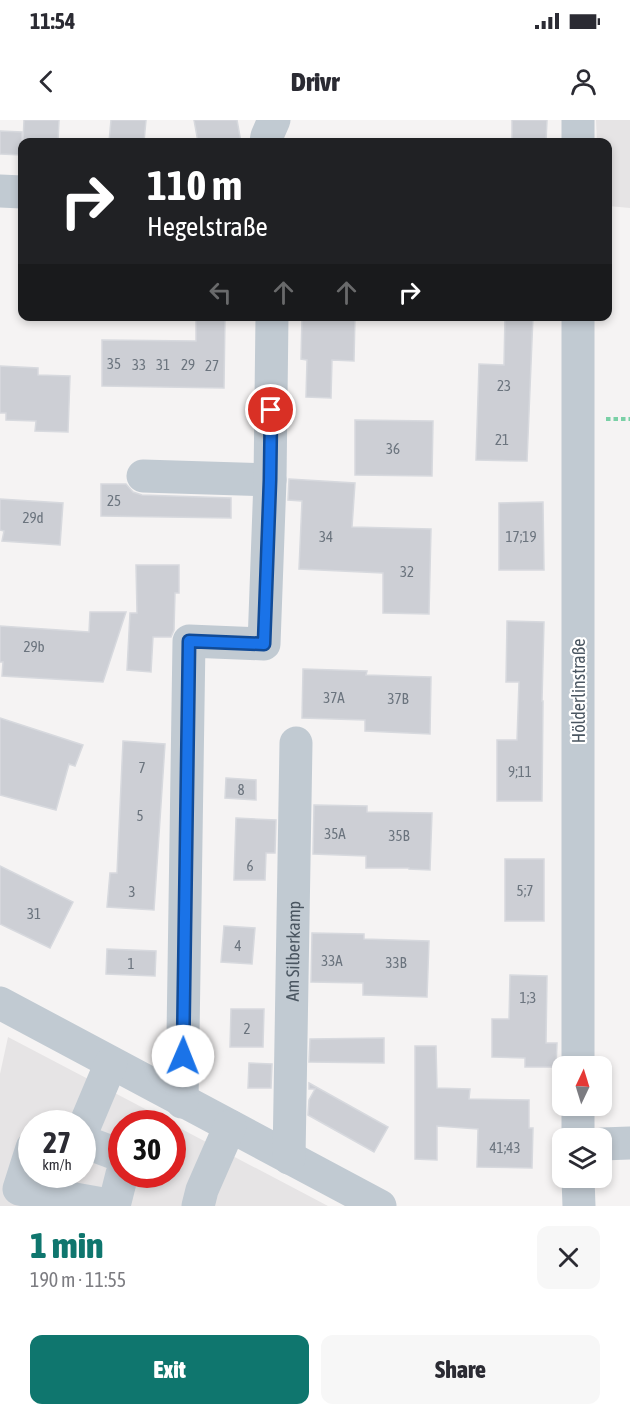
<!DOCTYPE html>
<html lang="en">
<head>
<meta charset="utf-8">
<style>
  :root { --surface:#fff; --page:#f7f7f7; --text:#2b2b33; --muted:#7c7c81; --accent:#0f766e }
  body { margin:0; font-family:"Asap Condensed",sans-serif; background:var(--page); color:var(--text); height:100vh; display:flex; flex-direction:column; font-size:22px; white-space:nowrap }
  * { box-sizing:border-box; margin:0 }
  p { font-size:20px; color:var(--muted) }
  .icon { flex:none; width:33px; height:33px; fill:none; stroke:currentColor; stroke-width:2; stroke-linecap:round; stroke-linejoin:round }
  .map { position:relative; height:1086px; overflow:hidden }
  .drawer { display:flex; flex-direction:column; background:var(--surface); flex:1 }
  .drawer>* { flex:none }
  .hud { position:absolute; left:18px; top:18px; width:594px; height:183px; border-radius:12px; box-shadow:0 3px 9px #0003; background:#202124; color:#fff; overflow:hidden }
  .needle { width:39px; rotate:4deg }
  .fabs { position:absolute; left:552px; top:936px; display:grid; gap:12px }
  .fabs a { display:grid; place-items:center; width:60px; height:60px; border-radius:12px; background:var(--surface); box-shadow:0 3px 9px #0003; font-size:30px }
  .speed { position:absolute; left:18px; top:990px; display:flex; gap:12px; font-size:30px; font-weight:700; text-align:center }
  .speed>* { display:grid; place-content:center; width:78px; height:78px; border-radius:50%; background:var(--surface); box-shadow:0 3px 9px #0003; line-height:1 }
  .speed small { font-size:15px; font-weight:400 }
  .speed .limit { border:9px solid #d22; background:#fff; color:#111 }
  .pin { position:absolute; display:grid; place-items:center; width:51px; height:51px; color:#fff; margin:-26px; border:3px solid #fff; border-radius:50%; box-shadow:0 2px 6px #0007 }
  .me { position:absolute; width:66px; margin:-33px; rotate:1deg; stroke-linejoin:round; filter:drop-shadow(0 0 4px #0008) }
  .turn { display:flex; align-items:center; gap:21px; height:126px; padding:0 30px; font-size:27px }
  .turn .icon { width:78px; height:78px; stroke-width:2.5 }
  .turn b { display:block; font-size:42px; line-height:51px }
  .lanes { display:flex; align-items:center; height:57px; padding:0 30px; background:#0003; justify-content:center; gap:30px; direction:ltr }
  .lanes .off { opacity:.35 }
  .round { display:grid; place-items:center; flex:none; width:63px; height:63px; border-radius:12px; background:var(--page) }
  .head { display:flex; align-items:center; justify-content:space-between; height:102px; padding:0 30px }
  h1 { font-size:36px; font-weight:800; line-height:45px; color:var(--accent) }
  .cta { display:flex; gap:12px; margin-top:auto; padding:12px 30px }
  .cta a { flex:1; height:69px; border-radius:12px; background:var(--accent); color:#fff; font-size:24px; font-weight:800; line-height:69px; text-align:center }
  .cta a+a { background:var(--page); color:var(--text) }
  .status { display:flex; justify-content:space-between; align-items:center; height:42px; padding:0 30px; background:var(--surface); direction:ltr }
  .status svg { height:16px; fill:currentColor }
  header { display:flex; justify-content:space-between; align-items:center; height:78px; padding:0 30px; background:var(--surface); font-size:27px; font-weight:800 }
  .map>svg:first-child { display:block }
</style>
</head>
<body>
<div class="status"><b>11:54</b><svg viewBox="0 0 49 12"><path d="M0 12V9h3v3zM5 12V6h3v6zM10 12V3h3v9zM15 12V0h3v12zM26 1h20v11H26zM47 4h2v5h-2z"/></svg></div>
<header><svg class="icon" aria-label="back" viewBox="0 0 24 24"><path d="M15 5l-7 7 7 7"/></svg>Drivr<svg class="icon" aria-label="person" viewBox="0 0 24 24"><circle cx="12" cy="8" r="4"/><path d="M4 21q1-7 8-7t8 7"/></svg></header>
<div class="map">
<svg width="630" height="1086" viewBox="0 0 630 1086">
  <rect width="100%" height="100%" fill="#f5f3f3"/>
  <!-- education -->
  <g fill="#e6e4e5" fill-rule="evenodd">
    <path d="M596 0H630V88L608 86V22H597Z"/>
    <path d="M8 917 172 1003 122 1004V1054H172V1004L328 1086H0V954ZM32 1004H82V1054H32Z"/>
  </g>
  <!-- building -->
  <g fill="#cdcfd5" stroke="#d7d9de" stroke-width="1.5">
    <path d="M24 0H59L58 22H23Z"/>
    <path d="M111 0H146L144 22H109Z"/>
    <path d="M194 0H237L241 22H198Z"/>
    <path d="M512 0H547L546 22H512Z"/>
    <path d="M0 11 22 12V35L0 34Z"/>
    <path d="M196 196H225L224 268 102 266V220L196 221Z"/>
    <path d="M302 196H355L354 241 332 240 331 278 306 277 307 240 301 239Z"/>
    <path d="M505 196H533L527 341 476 340 479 244 504 245Z"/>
    <path d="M0 246 38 248V255L70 256 68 312 35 311 36 301 6 300V293H0Z"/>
    <path d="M355 300 433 301 432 356 355 355Z"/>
    <path d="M289 359 355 363 352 407 431 409 429 494 383 493V453L299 449 302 381 288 380Z"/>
    <path d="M101 364H126L133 372 142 375 231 378V398L101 396Z"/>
    <path d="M0 379 63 383 60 425 2 421 4 411 0 410Z"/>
    <path d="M543 382 544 450H499V383Z"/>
    <path d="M136 445H179V473H175L174 510 171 517H153L151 552 127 550 130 493H137Z"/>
    <path d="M90 492H126L103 562 2 556 3 542H0V506L89 512Z"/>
    <path d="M507 501 544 502 542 581H543L542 681H497V620H517L519 562H506Z"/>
    <path d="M303 549 367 551 366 555 431 557 430 614 365 611V600L302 598Z"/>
    <path d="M0 598 83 625 75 646 69 644 56 690 0 675Z"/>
    <path d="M123 621 165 624 154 790 107 787 110 753H117Z"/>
    <path d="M226 658 256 660V680L225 678Z"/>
    <path d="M314 685 367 686V692L432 693 430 750 409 749V748H366V736L313 734Z"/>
    <path d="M236 698 276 700 275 733H266L265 760H234Z"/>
    <rect x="505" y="739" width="39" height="62"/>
    <path d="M0 746 73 782 50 828 0 804Z"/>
    <path d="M224 806 255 808 252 844 221 842Z"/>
    <path d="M312 813 364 814V819L429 821 427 877 363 875V863L311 862Z"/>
    <path d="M107 829 156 831 155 856 106 854Z"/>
    <path d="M510 855 547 856 546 923H557L556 947H525V938L492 937V899H509Z"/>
    <path d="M231 889H264L263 927H230Z"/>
    <path d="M384 918V943L309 942 310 919Z"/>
    <path d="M415 926H436L437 968 470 969 469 979 529 980V1008H533L532 1048 477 1047 478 1009 437 1006V1040L415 1039Z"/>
    <path d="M249 943 272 944 271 968H248Z"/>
    <path d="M309 963 388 1007 374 1032 308 995 309 980 315 969H309Z"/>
  </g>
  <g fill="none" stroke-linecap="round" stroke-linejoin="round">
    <!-- path -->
    <path stroke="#7ad0a6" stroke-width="4" stroke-dasharray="4.5 3" stroke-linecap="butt" d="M606 299H630"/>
    <!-- minor -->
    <g stroke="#c1cad2" stroke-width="33">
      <path d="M266 22 267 16 274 0"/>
      <path d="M578 22V0"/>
      <path d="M0 71 22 72"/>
      <path d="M143 356 270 360"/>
      <path d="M0 883 380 1086"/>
      <path d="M578 946V196"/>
      <path d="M182 982 189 521 264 524 270 360 272 196"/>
      <path d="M82 1012 111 943"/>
      <path d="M578 1018V986"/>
      <path d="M82 1021 122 1036"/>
      <path d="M602 1024 630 1023"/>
      <path d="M32 1028 19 1069 114 1086 122 1054"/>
      <path id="s1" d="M289 1038 296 623"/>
      <path d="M578 1058 579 1086"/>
      <path d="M198 1086 202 1070 230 1006"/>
    </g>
  </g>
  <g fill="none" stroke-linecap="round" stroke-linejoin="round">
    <!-- route casing -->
    <g stroke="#114b97" stroke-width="15">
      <path id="route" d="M183 936 189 521 264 524 270 360 271 290"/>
    </g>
    <!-- route -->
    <use href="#route" stroke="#1a73e8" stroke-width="10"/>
  </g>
  <g text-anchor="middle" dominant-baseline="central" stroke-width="4.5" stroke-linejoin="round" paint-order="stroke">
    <!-- number labels -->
    <g font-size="15" fill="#6b747e">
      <text x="114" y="243">35</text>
      <text x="139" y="244">33</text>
      <text x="163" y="244">31</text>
      <text x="188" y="244">29</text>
      <text x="212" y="245">27</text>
      <text x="504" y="265">23</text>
      <text x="502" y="319">21</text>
      <text x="393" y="328">36</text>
      <text x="114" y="380">25</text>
      <text x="33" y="397">29d</text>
      <text x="326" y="416">34</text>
      <text x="521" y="416">17;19</text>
      <text x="407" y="451">32</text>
      <text x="34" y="526">29b</text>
      <text x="334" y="577">37A</text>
      <text x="398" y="578">37B</text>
      <text x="142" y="647">7</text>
      <text x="520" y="651">9;11</text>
      <text x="241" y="669">8</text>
      <text x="140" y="695">5</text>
      <text x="335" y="713">35A</text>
      <text x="399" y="715">35B</text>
      <text x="250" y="745">6</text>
      <text x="525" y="770">5;7</text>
      <text x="132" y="771">3</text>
      <text x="34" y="793">31</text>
      <text x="238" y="825">4</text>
      <text x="332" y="840">33A</text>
      <text x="396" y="842">33B</text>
      <text x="131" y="843">1</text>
      <text x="528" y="877">1;3</text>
      <text x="247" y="908">2</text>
      <text x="505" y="1027">41;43</text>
    </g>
    <!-- street labels -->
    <g font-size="18" fill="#4a5661" stroke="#fff">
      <text transform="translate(578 571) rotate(-90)">Hölderlinstraße</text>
      <text stroke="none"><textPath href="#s1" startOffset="207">Am Silberkamp</textPath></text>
    </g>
  </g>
</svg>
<div class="fabs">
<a><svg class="needle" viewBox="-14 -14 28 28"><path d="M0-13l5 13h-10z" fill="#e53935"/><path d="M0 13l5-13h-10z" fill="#7c7c81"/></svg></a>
<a><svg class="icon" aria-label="layers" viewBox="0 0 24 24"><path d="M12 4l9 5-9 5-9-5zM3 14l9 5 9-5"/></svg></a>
</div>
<div class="speed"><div>27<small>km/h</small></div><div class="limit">30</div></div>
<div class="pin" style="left:271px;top:290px;background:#d93025"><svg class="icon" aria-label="arrive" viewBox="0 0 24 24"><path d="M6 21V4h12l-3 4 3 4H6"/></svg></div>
<svg class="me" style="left:183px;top:936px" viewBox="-20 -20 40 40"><circle r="19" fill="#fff"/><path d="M0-13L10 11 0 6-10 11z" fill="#1a73e8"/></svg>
<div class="hud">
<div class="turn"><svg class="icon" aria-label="right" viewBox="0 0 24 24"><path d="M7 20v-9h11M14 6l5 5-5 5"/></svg><div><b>110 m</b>Hegelstraße</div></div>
<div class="lanes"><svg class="icon off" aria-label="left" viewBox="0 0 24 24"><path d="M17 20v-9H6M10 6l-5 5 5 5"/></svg><svg class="icon off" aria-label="ahead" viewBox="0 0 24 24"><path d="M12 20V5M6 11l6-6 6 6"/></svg><svg class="icon off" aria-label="ahead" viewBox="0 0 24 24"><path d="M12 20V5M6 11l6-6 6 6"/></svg><svg class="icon" aria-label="right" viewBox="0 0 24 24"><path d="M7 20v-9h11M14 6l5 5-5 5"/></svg></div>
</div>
</div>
<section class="drawer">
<div class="head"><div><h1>1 min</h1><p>190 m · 11:55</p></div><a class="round"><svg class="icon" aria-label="close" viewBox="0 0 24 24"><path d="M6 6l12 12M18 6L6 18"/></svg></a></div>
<div class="cta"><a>Exit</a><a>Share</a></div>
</section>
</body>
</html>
